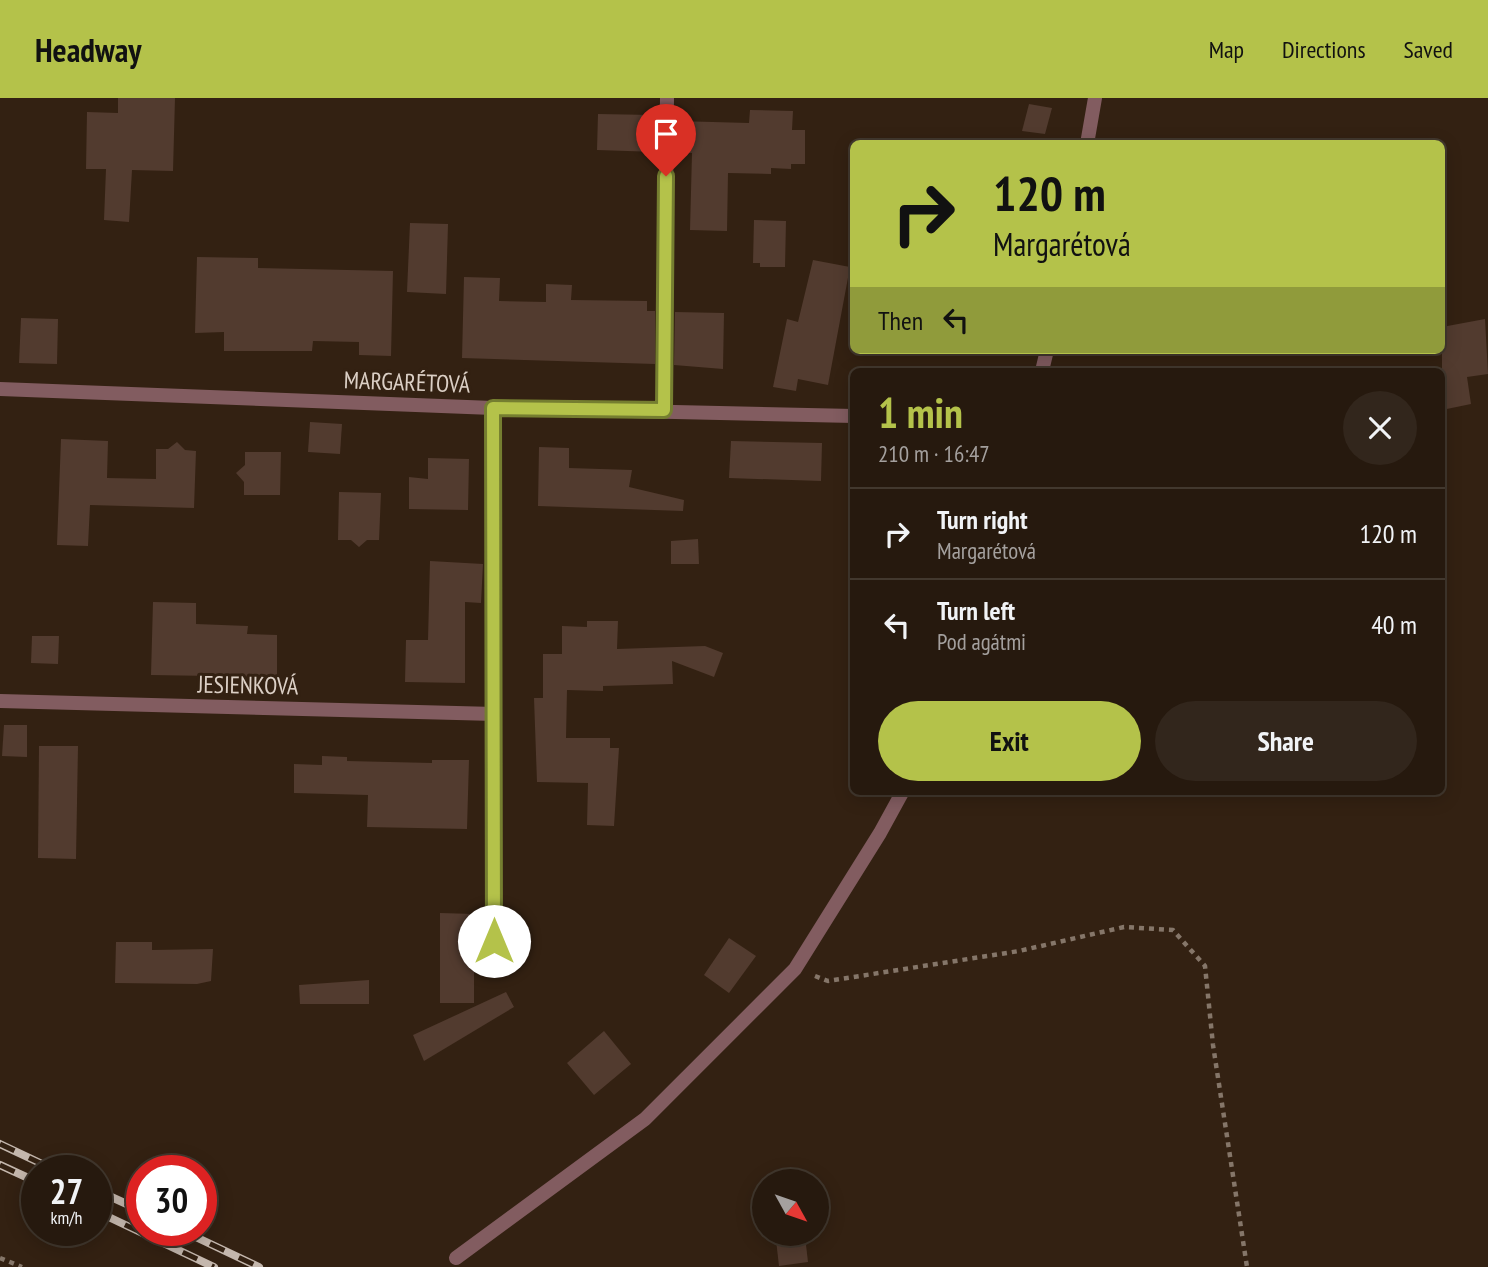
<!DOCTYPE html>
<html lang="en">
<head>
<meta charset="utf-8">
<style>
  :root { --surface:#26190e; --page:#32261c; --text:#f1f3f6; --muted:#a4a09e; --line:#42382e; --accent:#b4c24a }
  body { margin:0; font-family:"PT Sans Narrow",sans-serif; background:var(--page); color:var(--text); height:100vh; display:flex; flex-direction:column; font-size:26px; white-space:nowrap }
  * { box-sizing:border-box; margin:0 }
  p { font-size:23px; color:var(--muted) }
  .icon { flex:none; width:38px; height:38px; fill:none; stroke:currentColor; stroke-width:2; stroke-linecap:round; stroke-linejoin:round }
  .map { position:relative; flex:1; overflow:hidden }
  .panel { position:absolute; left:850px; top:270px; width:595px; height:427px; display:flex; flex-direction:column; background:var(--surface); border-radius:10px; box-shadow:0 4px 18px #0003,0 0 0 2px var(--line) }
  .panel>* { flex:none }
  .hud { position:absolute; left:850px; top:42px; width:595px; height:214px; border-radius:10px; box-shadow:0 4px 18px #0003,0 0 0 2px var(--line); background:#b4c24a; color:#111; overflow:hidden }
  .needle { width:46px; rotate:130deg }
  .buttons { position:absolute; left:752px; top:1071px; display:grid; gap:14px }
  .buttons a { display:grid; place-items:center; width:77px; height:77px; border-radius:50%; background:var(--surface); box-shadow:0 4px 18px #0003,0 0 0 2px var(--line); font-size:35px }
  .speed { position:absolute; left:21px; top:1057px; display:flex; gap:14px; font-size:35px; font-weight:700; text-align:center }
  .speed>* { display:grid; place-content:center; width:91px; height:91px; border-radius:50%; background:var(--surface); box-shadow:0 4px 18px #0003,0 0 0 2px var(--line); line-height:1 }
  .speed small { font-size:18px; font-weight:400 }
  .speed .limit { border:10px solid #d22; background:#fff; color:#111 }
  .pin { position:absolute; display:grid; place-items:center; width:60px; height:60px; color:#fff; margin:-72px -30px; border-radius:50% 50% 50% 0; rotate:-45deg; box-shadow:0 0 7px #0007 }
  .pin .icon { rotate:45deg }
  .me { position:absolute; width:77px; margin:-38px; rotate:0deg; stroke-linejoin:round; filter:drop-shadow(0 0 5px #0008) }
  .turn { display:flex; align-items:center; gap:24px; height:147px; padding:0 28px; font-size:32px }
  .turn .icon { width:91px; height:91px; stroke-width:2.5 }
  .turn b { display:block; font-size:49px; line-height:60px }
  .then { display:flex; align-items:center; height:66px; padding:0 28px; background:#0003; gap:14px; font-size:26px }
  .round { display:grid; place-items:center; flex:none; width:74px; height:74px; border-radius:37px; background:var(--page) }
  .overview { display:flex; align-items:center; justify-content:space-between; height:119px; padding:0 28px }
  h1 { font-size:42px; font-weight:600; line-height:52px; color:var(--accent) }
  .cta { display:flex; gap:14px; margin-top:auto; padding:14px 28px }
  .cta a { flex:1; height:80px; border-radius:42px; background:var(--accent); color:#111; font-size:28px; font-weight:600; line-height:80px; text-align:center }
  .cta a+a { background:var(--page); color:var(--text) }
  ul { padding:0; list-style:none }
  li { display:flex; align-items:center; gap:21px; height:91px; padding:0 28px; border-top:2px solid var(--line) }
  li div { flex:1 }
  li b { display:block; font-size:26px }
  li em { font-style:normal }
  header { display:flex; align-items:center; gap:42px; box-sizing:border-box; height:98px; padding:0 35px; background:var(--accent); color:#111 }
  header strong { font-size:33px }
  nav { display:flex; gap:38px; margin-inline-start:auto; font-size:24px }
  .map>svg:first-child { display:block }
</style>
</head>
<body>
<header>
<strong>Headway</strong>
<nav><a>Map</a><a>Directions</a><a>Saved</a></nav>
</header>
<div class="map">
<svg width="1488" height="1169" viewBox="0 0 1488 1169">
  <rect width="100%" height="100%" fill="#332112"/>
  <!-- building -->
  <g fill="#523b2f">
    <path d="M118 0H175L173 73 132 72 129 124 104 122 106 71H86L87 14 118 15Z"/>
    <path d="M1029 6 1052 10 1045 36 1022 33Z"/>
    <path d="M750 12 793 13 792 32H805V66H791V71L771 70V76L728 75 727 133 690 132 692 55 676 54V23L749 25Z"/>
    <path d="M598 16 653 17V22H657V54L597 52Z"/>
    <path d="M754 122 786 123 785 169H760V165H753Z"/>
    <path d="M410 125 448 126 446 196 407 194Z"/>
    <path d="M197 159 258 160V170L393 173 391 258 359 257V244L313 243 312 253H224V234L195 235Z"/>
    <path d="M813 162 850 169 828 287 798 281 796 293 773 289 787 221 798 224Z"/>
    <path d="M464 179 500 180 499 203 546 204V186L572 187 571 202 647 203V213H655V266L462 260Z"/>
    <path d="M675 214 724 215 723 271 674 267Z"/>
    <path d="M21 220 58 221 57 266 19 265Z"/>
    <path d="M1485 221 1488 276 1467 279 1471 306 1442 312V229Z"/>
    <path d="M310 324 342 326 340 356 308 354Z"/>
    <path d="M61 341 108 343 107 380 156 381V351H168L177 344 185 352 196 353 194 410 90 407 88 448 57 447Z"/>
    <path d="M731 343 822 345 821 383 729 380Z"/>
    <path d="M539 349 569 350V370L632 372 629 389 684 402 683 413 538 408Z"/>
    <path d="M245 354H281L280 397H244V384L236 375 245 367Z"/>
    <path d="M428 360 469 361 468 412 409 411V379L428 381Z"/>
    <path d="M339 394 381 395 379 442H367L359 449 351 442H338Z"/>
    <path d="M698 441 699 466H671V443Z"/>
    <path d="M430 463 483 466 481 505 465 504V585L405 584 406 542H428Z"/>
    <path d="M153 504 196 505V526L248 528 247 536 277 537V579L151 577Z"/>
    <path d="M587 523H618L617 551 705 548 723 555 714 579 672 563 673 586 603 588V593L567 592 566 640H610V650H619L614 728 587 727 588 685 537 684 534 600H543V556H562V528L587 529Z"/>
    <path d="M32 538H59L58 566 31 565Z"/>
    <path d="M4 627H27V659L2 658Z"/>
    <path d="M39 648H78L76 761 38 760Z"/>
    <path d="M322 658 347 659V663L432 665V662H469L467 731 367 729 368 697 294 695V666L322 667Z"/>
    <path d="M440 815 474 816V905H440Z"/>
    <path d="M729 840 756 858 729 895 704 877Z"/>
    <path d="M116 844H152V852L213 851 211 883 197 886 115 885Z"/>
    <path d="M369 882V906H300L299 887Z"/>
    <path d="M506 894 514 909 424 963 413 937Z"/>
    <path d="M604 933 631 966 594 997 567 965Z"/>
    <path d="M805 1138 808 1164 779 1168 776 1142Z"/>
  </g>
  <g fill="none" stroke-linecap="round" stroke-linejoin="round">
    <!-- path -->
    <g stroke="#857669" stroke-width="4.5" stroke-dasharray="5 5" stroke-linecap="butt">
      <path d="M815 878 828 883 1019 853 1124 829 1173 832 1205 868 1213 947 1247 1169"/>
      <path d="M0 1160 22 1169"/>
    </g>
    <!-- lane -->
    <g stroke="#825c60" stroke-width="14">
      <path d="M1087 46 1095 0"/>
      <path d="M1042 273 1047 252"/>
      <path d="M456 1160 645 1021 795 871 880 735 903 693"/>
    </g>
    <!-- street -->
    <g stroke="#825c60" stroke-width="14">
      <path d="M0 291 493 310 854 318"/>
      <path d="M493 310 494 843"/>
      <path d="M664 312 667 0"/>
      <path d="M0 603 495 616"/>
    </g>
    <!-- rail casing -->
    <g stroke="#c4b7ad" stroke-width="8">
      <g id="rail">
        <path d="M0 1046 57 1073"/>
        <path d="M0 1067 37 1084"/>
        <path d="M96 1092 142 1113"/>
        <path d="M96 1113 214 1169"/>
        <path d="M181 1132 259 1169"/>
      </g>
    </g>
    <!-- rail -->
    <use href="#rail" stroke="#332112" stroke-width="5" stroke-dasharray="16" stroke-linecap="butt"/>
  </g>
  <g fill="none" stroke-linecap="round" stroke-linejoin="round">
    <!-- route casing -->
    <g stroke="#757e30" stroke-width="18">
      <path id="route" d="M494 843 493 310 664 312 666 78"/>
    </g>
    <!-- route -->
    <use href="#route" stroke="#b4c24a" stroke-width="12"/>
  </g>
  <g text-anchor="middle" dominant-baseline="central" stroke-width="6" stroke-linejoin="round" paint-order="stroke">
    <!-- street labels -->
    <g font-size="24" fill="#dbcfc5" stroke="#332112">
      <text transform="translate(407 284) rotate(2)">MARGARÉTOVÁ</text>
      <text transform="translate(248 587) rotate(1)">JESIENKOVÁ</text>
    </g>
  </g>
</svg>
<div class="buttons">
<a><svg class="needle" viewBox="-14 -14 28 28"><path d="M0-13l5 13h-10z" fill="#e53935"/><path d="M0 13l5-13h-10z" fill="#a4a09e"/></svg></a>
</div>
<div class="speed"><div>27<small>km/h</small></div><div class="limit">30</div></div>
<div class="pin" style="left:666px;top:78px;background:#d93025"><svg class="icon" aria-label="arrive" viewBox="0 0 24 24"><path d="M6 21V4h12l-3 4 3 4H6"/></svg></div>
<svg class="me" style="left:494px;top:843px" viewBox="-20 -20 40 40"><circle r="19" fill="#fff"/><path d="M0-13L10 11 0 6-10 11z" fill="#b4c24a"/></svg>
<div class="hud">
<div class="turn"><svg class="icon" aria-label="right" viewBox="0 0 24 24"><path d="M7 20v-9h11M14 6l5 5-5 5"/></svg><div><b>120 m</b>Margarétová</div></div>
<div class="then">Then<svg class="icon" aria-label="left" viewBox="0 0 24 24"><path d="M17 20v-9H6M10 6l-5 5 5 5"/></svg></div>
</div>
<section class="panel">
<div class="overview"><div><h1>1 min</h1><p>210 m · 16:47</p></div><a class="round"><svg class="icon" aria-label="close" viewBox="0 0 24 24"><path d="M6 6l12 12M18 6L6 18"/></svg></a></div>
<ul>
<li><svg class="icon" aria-label="right" viewBox="0 0 24 24"><path d="M7 20v-9h11M14 6l5 5-5 5"/></svg><div><b>Turn right</b><p>Margarétová</p></div><em>120 m</em></li>
<li><svg class="icon" aria-label="left" viewBox="0 0 24 24"><path d="M17 20v-9H6M10 6l-5 5 5 5"/></svg><div><b>Turn left</b><p>Pod agátmi</p></div><em>40 m</em></li>
</ul>
<div class="cta"><a>Exit</a><a>Share</a></div>
</section>
</div>
</body>
</html>
